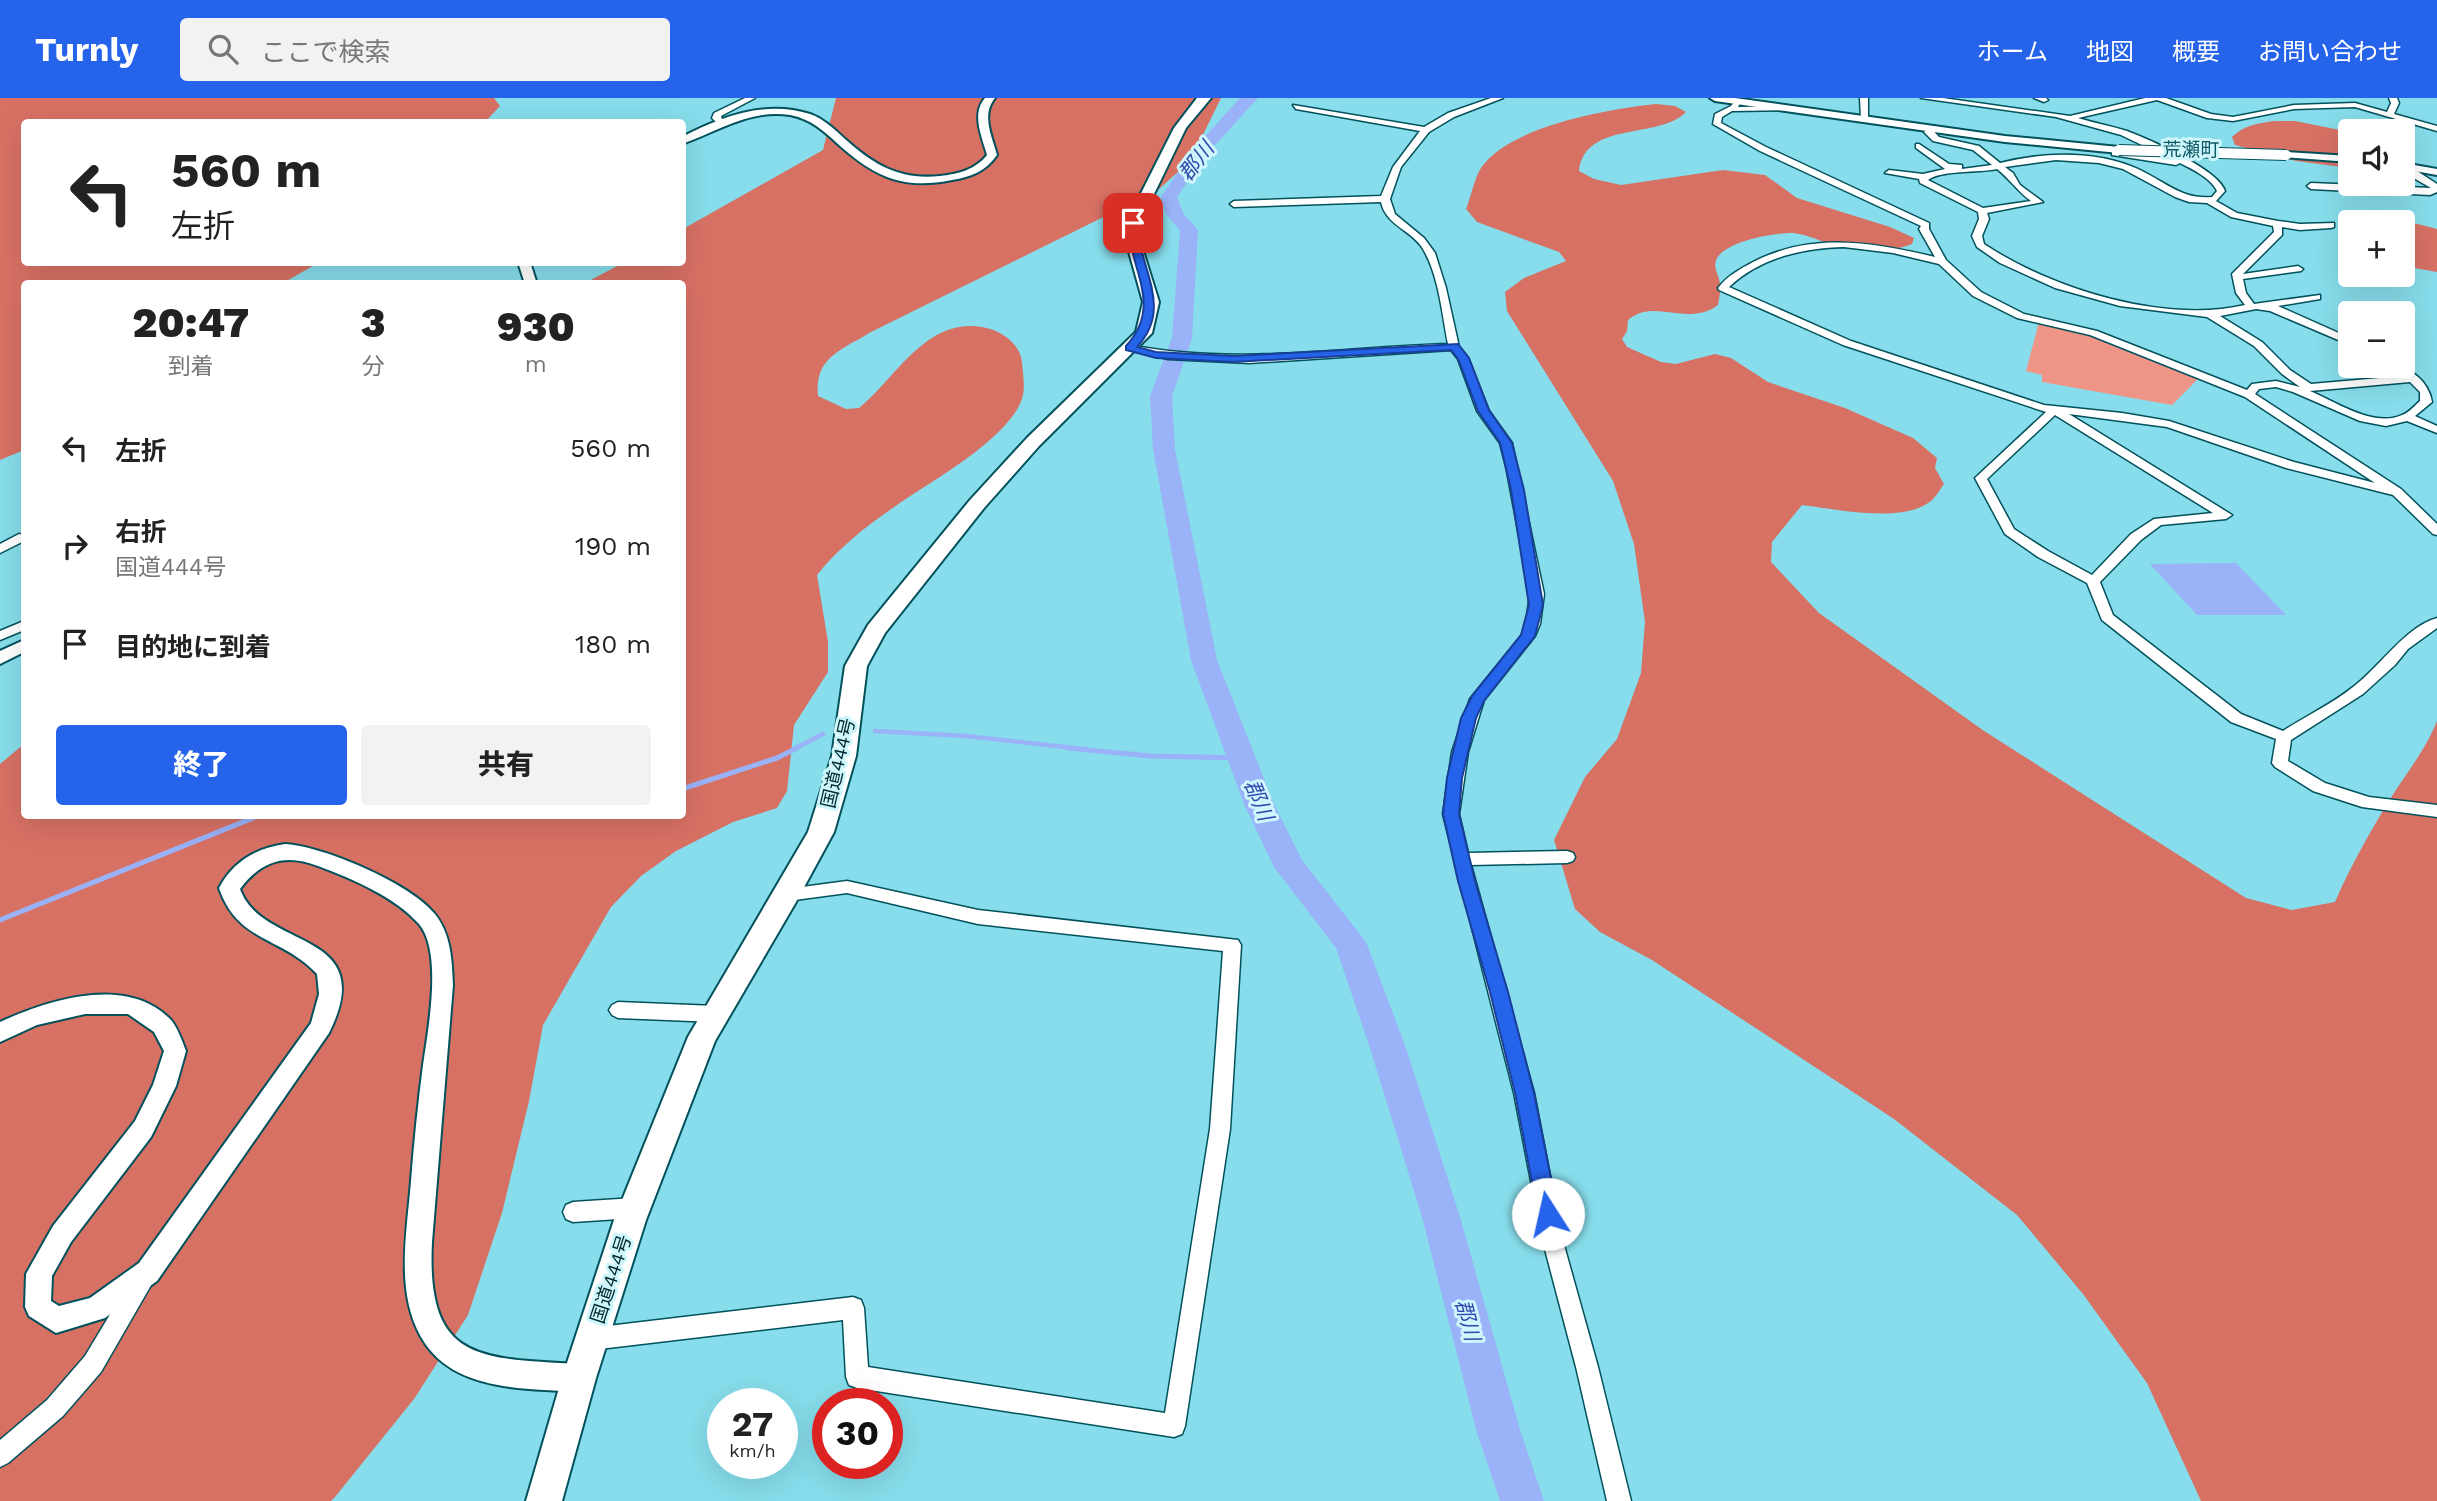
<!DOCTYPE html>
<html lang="ja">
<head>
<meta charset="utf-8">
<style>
  :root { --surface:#fff; --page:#f2f2f2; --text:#222; --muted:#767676; --accent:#2563eb }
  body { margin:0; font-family:"Work Sans","Noto Sans JP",sans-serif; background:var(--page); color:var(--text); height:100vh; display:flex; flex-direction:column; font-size:26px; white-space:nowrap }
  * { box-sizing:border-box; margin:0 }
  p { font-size:23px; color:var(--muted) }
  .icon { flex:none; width:38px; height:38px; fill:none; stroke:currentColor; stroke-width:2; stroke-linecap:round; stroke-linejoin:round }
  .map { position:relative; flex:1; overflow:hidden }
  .details { position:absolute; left:21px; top:182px; width:665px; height:539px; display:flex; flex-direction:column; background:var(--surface); border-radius:7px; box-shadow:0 7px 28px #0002 }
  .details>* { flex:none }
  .hud { position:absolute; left:21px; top:21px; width:665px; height:147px; border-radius:7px; box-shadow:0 7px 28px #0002; background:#fff; color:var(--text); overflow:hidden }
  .buttons { position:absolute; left:2338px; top:21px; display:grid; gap:14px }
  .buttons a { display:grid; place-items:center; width:77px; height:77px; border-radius:7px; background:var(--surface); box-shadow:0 7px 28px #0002; font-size:35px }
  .speed { position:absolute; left:707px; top:1290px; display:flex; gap:14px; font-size:35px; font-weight:700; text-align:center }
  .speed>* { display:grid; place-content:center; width:91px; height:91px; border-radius:50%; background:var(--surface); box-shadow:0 7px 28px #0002; line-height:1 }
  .speed small { font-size:18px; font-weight:400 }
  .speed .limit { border:10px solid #d22; background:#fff; color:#111 }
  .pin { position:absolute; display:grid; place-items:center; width:60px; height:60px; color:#fff; margin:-30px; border-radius:14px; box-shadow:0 4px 10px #0006 }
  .me { position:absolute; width:77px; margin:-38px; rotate:350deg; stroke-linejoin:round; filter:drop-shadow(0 0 5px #0008) }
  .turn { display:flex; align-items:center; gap:24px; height:147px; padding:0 35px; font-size:32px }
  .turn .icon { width:91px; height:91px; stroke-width:2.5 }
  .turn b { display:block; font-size:49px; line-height:60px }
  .eta { display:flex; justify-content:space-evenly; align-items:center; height:119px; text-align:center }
  .eta b { font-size:42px; font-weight:800; line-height:49px }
  .button { display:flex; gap:14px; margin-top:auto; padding:14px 35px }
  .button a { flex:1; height:80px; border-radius:7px; background:var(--accent); color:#fff; font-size:28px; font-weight:800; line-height:80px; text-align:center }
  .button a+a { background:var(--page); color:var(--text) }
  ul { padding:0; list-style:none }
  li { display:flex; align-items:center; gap:21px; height:98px; padding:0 35px }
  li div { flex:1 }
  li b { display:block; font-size:26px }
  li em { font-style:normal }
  header { display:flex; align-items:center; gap:42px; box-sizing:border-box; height:98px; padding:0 35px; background:var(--accent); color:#fff }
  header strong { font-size:33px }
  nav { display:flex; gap:38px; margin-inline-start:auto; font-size:24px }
  .search { width:490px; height:63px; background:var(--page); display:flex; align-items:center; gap:18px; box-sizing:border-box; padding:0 24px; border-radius:7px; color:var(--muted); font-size:26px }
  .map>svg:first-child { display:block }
</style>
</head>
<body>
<header>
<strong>Turnly</strong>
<div class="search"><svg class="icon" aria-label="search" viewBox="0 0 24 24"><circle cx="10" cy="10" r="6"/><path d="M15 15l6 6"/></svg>ここで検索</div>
<nav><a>ホーム</a><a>地図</a><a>概要</a><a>お問い合わせ</a></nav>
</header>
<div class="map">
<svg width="2437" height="1403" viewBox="0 0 2437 1403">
  <rect width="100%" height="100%" fill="#87ddeb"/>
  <!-- green -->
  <path fill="#ee9588" d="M2039 224 2091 236 2199 280 2172 307 2042 284V277L2026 273Z"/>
  <!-- forest -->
  <g fill="#d77164">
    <path d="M0 0H494L500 8 485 24H24V164L318 165 283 185 24 186V352L0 362Z"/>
    <path d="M836 0H1221L1196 51 1179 73 1158 92 871 234C842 252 814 259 818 298L846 311 859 310C895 281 926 219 982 229 1001 232 1021 246 1022 265 1023 275 1025 288 1023 297 1014 338 930 384 897 407 868 427 839 449 817 477L828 544V574L794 627 787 693 777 710 733 724 676 753 641 778 611 809 543 927 529 1003 502 1115 468 1217 414 1301 335 1399 331 1403H0V666L24 646V718H682V186L585 185 623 165 682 164 683 131 823 52Z"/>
    <path d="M1656 6 1675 8 1686 14C1659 42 1585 22 1579 73L1594 81 1621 87 1723 72 1765 77 1797 100 1890 129 1914 140 1912 146C1887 156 1855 152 1828 145 1815 141 1805 136 1792 135 1773 135 1727 143 1717 160 1712 170 1719 176 1720 186 1721 193 1719 200 1718 207 1686 230 1655 199 1628 222L1627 233 1622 241 1627 249 1661 264 1676 266 1715 256 1731 260 1768 284 1845 310 1913 340 1937 360 1935 370 1944 386C1940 391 1936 399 1931 403 1903 426 1836 411 1802 407L1772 444 1771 464 1819 515 1984 633 2246 800 2292 812 2335 804C2351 767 2371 732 2392 698 2408 673 2426 651 2437 623V1403H2201L2147 1285 2083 1196 2017 1117 1894 1021 1652 862 1600 834 1575 811 1554 742 1585 679 1617 641 1641 575 1645 524 1634 446 1613 383 1507 213 1505 194 1524 180 1566 163 1559 154 1477 124 1466 111C1471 99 1474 81 1481 70 1509 28 1609 11 1656 6Z"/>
    <path d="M2275 23H2295L2350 34V70L2296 63 2235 47 2232 39C2244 27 2259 25 2275 23Z"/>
    <path d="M2414 125 2437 131V174L2403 168V127Z"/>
  </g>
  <!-- water -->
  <path fill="#99b2f8" d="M2236 465 2286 517H2197L2150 466Z"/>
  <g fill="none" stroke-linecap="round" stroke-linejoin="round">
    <!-- stream-far1 -->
    <g stroke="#99b2f8" stroke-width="4.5">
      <path d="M875 633 966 638 1083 651"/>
      <path d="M794 651 823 636"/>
    </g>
    <!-- stream -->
    <g stroke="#99b2f8" stroke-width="5">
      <path d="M1068 650 1150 658 1241 660"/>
      <path d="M682 691 777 660 797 650"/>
      <path d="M0 822 258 718"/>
    </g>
    <!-- river -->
    <path fill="#99b2f8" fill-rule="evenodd" d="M1240 0H1258L1205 58 1177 99 1183 115 1198 132 1192 240 1172 298 1175 351 1217 562 1274 706 1302 762 1366 844 1406 950 1460 1119 1521 1335 1544 1403H1500L1477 1335 1422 1119 1370 950 1336 850 1274 769 1244 706 1191 562 1153 351 1150 298 1172 240 1180 133 1166 116 1161 99 1193 52Z"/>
    <!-- minor casing -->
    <g stroke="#02515b" stroke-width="3">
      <g id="minor">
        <path d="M745 0H755L721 18 723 25H717L712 20 714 15Z"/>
        <path d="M1491 0H1503L1454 19 1429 34 1401 69 1390 101 1395 116 1424 140 1435 155 1446 190 1459 249 1468 260 1489 313 1512 345 1544 496 1540 526 1535 538 1484 602 1468 654 1459 716 1468 755 1567 753 1573 755 1575 759 1573 763 1567 765 1471 767 1534 995 1562 1140 1598 1269 1631 1403H1607L1576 1269 1542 1140 1514 995 1443 716 1452 654 1470 601 1522 537 1526 526 1530 496 1506 368 1500 345 1477 313 1458 261 1451 252 1249 265 1168 261 1125 250 1130 247C1236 268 1341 249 1448 246 1442 216 1439 178 1423 151 1412 132 1386 128 1381 104L1234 109 1230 106 1234 103 1381 98 1393 69 1420 33 1296 11 1293 7 1424 29 1448 15Z"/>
        <path d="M1860 0H1868V23L1861 21Z"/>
        <path d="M1921 0H1943L2070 18 2145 0H2166L2211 16 2233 19 2294 7 2355 5 2387 14 2391 5 2389 0H2397L2399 5 2394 16 2437 28V33L2355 9 2294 11 2233 23 2207 20 2157 2 2078 20C2094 25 2111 28 2127 33 2150 42 2218 71 2225 93L2216 103 2237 115 2278 123 2300 126 2334 125V129L2331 130 2300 132 2282 129V137L2243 176 2298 168 2303 171 2301 173 2243 181 2246 195 2254 206 2320 197V201L2278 208 2350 240V247L2270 213 2256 211 2220 218 2262 244 2290 272 2311 286 2403 278 2391 268C2410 268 2429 284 2432 304L2415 318 2437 328V335L2407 323 2386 328 2360 323 2293 294 2276 289 2259 291 2255 296 2401 391 2437 426V437L2433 436 2393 397 2286 370 2167 329 2069 316 2232 417 2226 421 2161 427 2141 442 2100 484 2113 517 2241 616 2283 633C2306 618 2332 606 2353 589 2380 569 2405 529 2437 520V530L2408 551 2395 567 2363 596 2291 642 2288 663 2325 685 2369 699 2437 707V719L2362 709 2313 693 2275 669 2272 665 2276 641 2231 624 2102 522 2087 485 2038 459 2005 436 1975 380 2046 314 1843 247 1719 192 1718 190C1727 178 1740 171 1753 164 1811 134 1873 144 1935 159L1919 131 1921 128 1760 53 1713 26 1715 16 1731 8 1737 1 1741 3 1738 9 1788 8 1791 12 1732 13 1722 19 1721 25 1766 49 1929 125V131L1946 162 1981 194 2024 216 2097 233 2247 292 2252 286 2276 283 2300 289 2282 276 2254 248 2207 219 2120 208 2055 190 2000 165 1977 149 1972 138 1979 121 1978 114 1920 85 1919 81 1885 75 1889 72 1923 76 1945 71 1916 50V46H1919L1949 66 1962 67V71L1992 67 1973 52 1933 43 1924 34 1930 29 1939 39 1979 48 2000 65C2044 54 2095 52 2138 71 2164 83 2182 102 2212 99L2217 93C2211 80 2192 71 2180 65L2176 67 2112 57V53L2115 52 2171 61 2121 37 2056 19ZM2056 62 2099 65 2123 71 2175 99 2189 104 2207 105 2231 119 2273 128 2274 134 2232 176 2236 195 2245 207C2165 226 2051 191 1984 146L1982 138 1989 121 1987 115 2043 104 2020 87 2013 75 2005 69ZM1997 71C2010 81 2017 93 2031 103L1983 110 1928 82C1941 72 1978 75 1997 71ZM1844 149 1893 155 1939 166 1973 198 2017 220 2090 237 2245 299 2375 385 2294 364 2169 323 2122 315 2044 307 1851 243 1729 189C1760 160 1802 150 1844 149ZM2410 284 2420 294V303C2415 307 2409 315 2402 317 2374 330 2336 304 2310 293ZM2055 317 2213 415 2154 421 2131 436 2092 477 2048 453 2014 431 1987 381Z"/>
        <path d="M2034 0H2046L2048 2 2044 4Z"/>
        <path d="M2403 68 2414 71 2437 86V94L2430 97 2311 91 2307 88 2311 85 2431 90 2403 74Z"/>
        <path d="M19 436 24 437V443L0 455V446Z"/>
        <path d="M24 523V532L0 542V533Z"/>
        <path d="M847 783 978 812 1238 842 1241 847 1230 1031 1185 1328 1182 1336 1174 1339 857 1290 849 1287 846 1279 843 1222 591 1252 583 1249 580 1241 583 1233 591 1230 853 1199 861 1202 864 1210 868 1269 1165 1315 1210 1031 1223 853 978 826 847 795 787 803 781 802 779 797 781 792 787 791Z"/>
        <path d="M618 904 716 908 722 911 725 916 722 921 716 924 618 920 612 917 609 912 612 907Z"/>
        <path d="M634 1100 641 1103 644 1110 641 1117 634 1120 573 1124 566 1121 563 1114 566 1107 573 1104Z"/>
        <path d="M143 1172 151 1175 154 1182 101 1274 63 1318 8 1365 0 1369V1342L47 1302 85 1258 135 1175Z"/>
      </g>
    </g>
    <!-- tertiary casing -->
    <g stroke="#02515b" stroke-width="4">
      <g id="tertiary">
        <path d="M985 0H995C981 17 992 38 997 57 986 73 971 79 952 82 903 92 875 79 839 47 824 33 811 21 790 17 749 11 719 33 682 46V39C722 18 766 2 810 16 824 21 834 31 845 41 874 67 899 82 940 78 958 76 975 72 987 57 982 39 971 16 985 0Z"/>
        <path d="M1710 0H1735L2005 38 2119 49 2124 52 2119 55 2005 44 1715 3Z"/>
        <path d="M2286 54 2350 58V64L2282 59V55Z"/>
        <path d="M2403 65 2437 71V77L2403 71Z"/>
        <path d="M518 164H530L537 186H525Z"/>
        <path d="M24 542V554L0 566V553Z"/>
        <path d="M285 746C323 748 409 785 434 815 451 835 452 862 453 887L432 1144C426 1265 480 1260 579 1266L589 1270 593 1280 589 1290 579 1294C524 1290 452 1294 421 1239 395 1193 407 1134 411 1083 414 1044 418 1005 423 967 428 932 443 854 419 826 394 798 352 781 318 768 285 755 261 763 240 791 262 853 381 830 329 935L157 1183 105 1220 56 1235 29 1218 25 1209 26 1176 53 1128 135 1023 153 987 164 953 154 934 128 916H85L37 927 0 944V924C48 902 125 877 169 920 177 927 182 943 186 953L176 988 151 1039 71 1144 52 1178 51 1203 59 1208 90 1200 139 1165 311 925 319 896 317 876C281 838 238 845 219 790 233 764 256 750 285 746Z"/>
      </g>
    </g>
    <!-- trunk casing -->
    <g stroke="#02515b" stroke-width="4">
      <path id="trunk" d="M1197 0H1211L1186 30 1140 125V143L1159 204 1152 235 1039 348 984 410 885 535 867 568 856 658 834 734 796 804 715 943 646 1122 596 1280 562 1403H526L562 1280 614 1122 688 939 808 734 832 658 845 568 868 527 970 402 1027 340 1136 234 1143 204 1126 143V125L1174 30Z"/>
    </g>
    <!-- minor -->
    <use href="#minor" fill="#fff" fill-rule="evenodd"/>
    <!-- tertiary -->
    <use href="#tertiary" fill="#fff" fill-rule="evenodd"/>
    <!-- trunk -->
    <use href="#trunk" fill="#fff" fill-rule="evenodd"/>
    <!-- tertiary-bridge casing -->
    <g stroke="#02515b" stroke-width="12" stroke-linecap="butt">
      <path id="tertiary-bridge" d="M2119 52 2286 57"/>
    </g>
    <!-- tertiary-bridge -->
    <use href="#tertiary-bridge" stroke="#fff" stroke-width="10"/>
  </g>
  <!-- route -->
  <path fill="#2563eb" stroke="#184099" stroke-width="2" d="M1133 122 1137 125C1139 171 1174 209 1137 249L1156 254 1233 258 1458 246 1469 260 1489 312 1512 345 1524 392 1543 507 1535 538 1484 603 1476 620 1462 680 1459 716 1475 783 1508 894 1534 995 1558 1116 1555 1123 1548 1126 1541 1123 1538 1116 1515 995 1490 894 1458 783 1443 716 1447 680 1461 620 1472 598 1521 537 1529 507 1511 392 1500 345 1478 313 1458 261 1451 252 1233 264 1156 260 1126 252V248C1164 207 1129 171 1128 125Z"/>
  <g text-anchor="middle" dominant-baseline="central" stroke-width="6" stroke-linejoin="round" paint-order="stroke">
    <!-- far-quarter labels -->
    <g font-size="19" fill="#0e5862" stroke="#cef6fd">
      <text x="2191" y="51">荒瀬町</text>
    </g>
    <!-- street labels -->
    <g font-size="19" fill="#01282d" stroke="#cef6fd">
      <text transform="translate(838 665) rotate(-77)">国道444号</text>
      <text transform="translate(611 1181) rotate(-72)">国道444号</text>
    </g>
    <!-- water labels -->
    <g font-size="21" font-style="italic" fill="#3149ac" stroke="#cef6fd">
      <text transform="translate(1196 63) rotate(-52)">郡川</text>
      <text transform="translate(1259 702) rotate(67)">郡川</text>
      <text transform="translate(1468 1222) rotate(75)">郡川</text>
    </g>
  </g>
</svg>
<div class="buttons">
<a><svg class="icon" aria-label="sound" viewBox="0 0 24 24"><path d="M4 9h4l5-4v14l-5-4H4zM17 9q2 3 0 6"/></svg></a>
<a>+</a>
<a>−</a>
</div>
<div class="speed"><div>27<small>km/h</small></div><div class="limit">30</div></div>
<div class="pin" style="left:1133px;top:125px;background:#d93025"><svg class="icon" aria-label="arrive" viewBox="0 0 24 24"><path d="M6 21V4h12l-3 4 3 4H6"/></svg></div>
<svg class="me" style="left:1548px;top:1116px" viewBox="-20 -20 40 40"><circle r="19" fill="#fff"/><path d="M0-13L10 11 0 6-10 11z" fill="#2563eb"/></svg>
<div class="hud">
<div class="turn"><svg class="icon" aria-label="left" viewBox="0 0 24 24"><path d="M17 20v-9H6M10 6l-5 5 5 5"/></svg><div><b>560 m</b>左折</div></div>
</div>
<section class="details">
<div class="eta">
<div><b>20:47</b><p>到着</p></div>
<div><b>3</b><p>分</p></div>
<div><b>930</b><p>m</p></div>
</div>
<ul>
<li><svg class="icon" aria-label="left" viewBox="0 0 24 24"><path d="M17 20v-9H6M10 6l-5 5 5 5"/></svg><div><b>左折</b></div><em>560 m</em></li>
<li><svg class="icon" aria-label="right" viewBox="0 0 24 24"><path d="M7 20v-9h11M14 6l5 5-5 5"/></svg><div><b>右折</b><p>国道444号</p></div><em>190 m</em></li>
<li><svg class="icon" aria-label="arrive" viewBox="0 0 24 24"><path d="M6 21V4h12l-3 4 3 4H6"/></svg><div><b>目的地に到着</b></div><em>180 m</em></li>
</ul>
<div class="button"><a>終了</a><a>共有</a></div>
</section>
</div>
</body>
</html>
